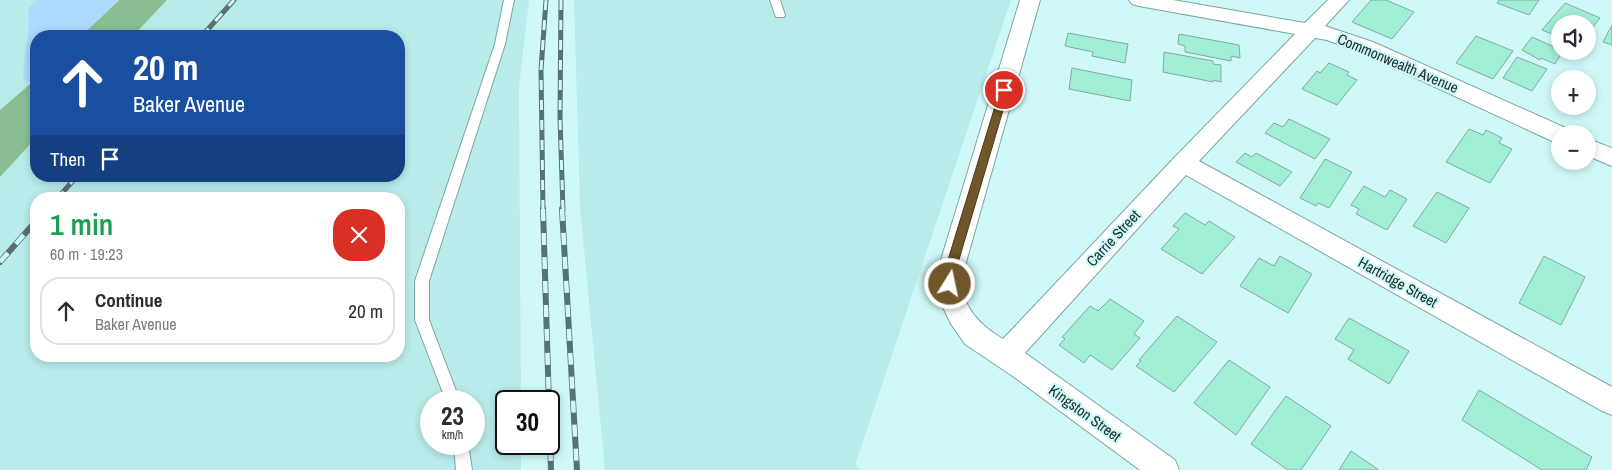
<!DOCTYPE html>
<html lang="en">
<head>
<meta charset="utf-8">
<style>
  :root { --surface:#fff; --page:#f2f2f3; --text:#2b2b33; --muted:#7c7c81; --line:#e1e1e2 }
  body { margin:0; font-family:"Archivo Narrow",sans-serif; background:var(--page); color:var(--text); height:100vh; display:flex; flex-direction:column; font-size:19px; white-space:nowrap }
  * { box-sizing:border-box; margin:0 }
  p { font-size:16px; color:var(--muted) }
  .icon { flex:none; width:28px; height:28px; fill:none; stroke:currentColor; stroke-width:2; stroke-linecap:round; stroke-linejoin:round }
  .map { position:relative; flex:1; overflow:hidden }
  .panel { position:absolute; left:30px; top:192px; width:375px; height:170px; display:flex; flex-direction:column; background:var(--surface); border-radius:20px; box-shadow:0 2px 8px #0003 }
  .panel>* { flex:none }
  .top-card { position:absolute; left:30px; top:30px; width:375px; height:152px; border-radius:20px; box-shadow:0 2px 8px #0003; background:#1a4fa0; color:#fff; overflow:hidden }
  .buttons { position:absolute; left:1551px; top:15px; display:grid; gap:10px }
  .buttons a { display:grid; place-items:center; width:45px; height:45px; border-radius:50%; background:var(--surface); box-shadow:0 2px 8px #0003; font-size:25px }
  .speed { position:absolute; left:420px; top:390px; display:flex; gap:10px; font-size:25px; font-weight:700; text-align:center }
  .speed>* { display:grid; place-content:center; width:65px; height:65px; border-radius:50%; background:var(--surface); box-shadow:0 2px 8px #0003; line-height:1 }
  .speed small { font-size:12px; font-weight:400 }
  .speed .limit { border:2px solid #111; border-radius:8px; background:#fff; color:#111 }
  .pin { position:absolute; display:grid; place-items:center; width:42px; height:42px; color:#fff; margin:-21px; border:2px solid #fff; border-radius:50%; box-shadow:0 1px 5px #0007 }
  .me { position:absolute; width:55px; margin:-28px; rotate:10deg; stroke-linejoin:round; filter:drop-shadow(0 0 4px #0008) }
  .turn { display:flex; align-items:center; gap:18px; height:105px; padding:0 20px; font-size:22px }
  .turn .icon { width:65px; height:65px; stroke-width:2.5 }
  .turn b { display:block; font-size:35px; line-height:42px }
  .then { display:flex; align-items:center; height:48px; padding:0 20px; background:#0003; gap:10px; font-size:19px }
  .round { display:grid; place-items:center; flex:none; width:52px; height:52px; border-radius:20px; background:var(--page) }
  .head { display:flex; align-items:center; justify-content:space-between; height:85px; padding:0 20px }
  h1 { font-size:30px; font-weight:600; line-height:38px; color:#1e9e55 }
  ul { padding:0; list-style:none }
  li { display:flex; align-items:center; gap:15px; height:68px; margin:0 10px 8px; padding:0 10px; border:2px solid var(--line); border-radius:20px }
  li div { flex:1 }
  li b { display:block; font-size:19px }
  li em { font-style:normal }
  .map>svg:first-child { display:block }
</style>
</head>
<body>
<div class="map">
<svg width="1612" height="470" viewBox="0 0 1612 470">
  <rect width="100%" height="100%" fill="#cff9f9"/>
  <!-- built -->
  <g fill="#b9ebeb" fill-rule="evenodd">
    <path d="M0 0H38L28 8 30 26 23 78 31 84 0 110Z"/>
    <path d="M167 0H529L519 88 521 401H506V444H521V470H0V177L36 138V176H399V36H133ZM36 199H399V356H36ZM431 401H474V444H431Z"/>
    <path d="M574 0H1011L855 465 860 470H605L580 207Z"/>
  </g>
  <!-- forest -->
  <g fill="#89be93">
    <path d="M119 0H167L133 36H81Z"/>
    <path d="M36 79V138L0 177V110Z"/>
  </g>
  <!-- water -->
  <path fill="#aed9fc" d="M37 0H119L81 36H36V79L31 84 23 78C24 53 31 33 28 8Z"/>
  <!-- building -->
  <g fill="#a0eed6" stroke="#85a99d">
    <path d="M1371 0H1386L1414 12 1392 39 1352 22Z"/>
    <path d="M1499 0H1539L1529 15 1497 3Z"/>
    <path d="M1565 3 1600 18 1588 33V24H1560V37L1542 30Z"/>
    <path d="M1612 25V45L1603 42Z"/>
    <path d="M1068 33 1128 44 1125 63 1092 56 1093 52 1065 46Z"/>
    <path d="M1179 34 1239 45 1240 58 1231 56V61L1185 52V46L1178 44Z"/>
    <path d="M1476 36 1513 51 1493 79 1456 63Z"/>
    <path d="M1532 37 1563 51 1555 64 1541 58 1540 60 1522 50Z"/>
    <path d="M1164 52 1213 61V64L1221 65V82L1213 80V82L1163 72Z"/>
    <path d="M1517 57 1547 69 1532 91 1503 78Z"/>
    <path d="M1329 63 1349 72 1347 75 1357 80 1337 105 1302 89 1317 71 1320 73Z"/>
    <path d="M1072 68 1132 80 1130 101 1069 89Z"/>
    <path d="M1289 119 1330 139 1315 159 1265 133 1274 123 1283 127Z"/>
    <path d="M1469 129 1483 135 1486 130 1502 138 1499 143 1512 149 1490 183 1446 162Z"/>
    <path d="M1245 153 1252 157 1256 153 1292 172 1280 186 1236 162Z"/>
    <path d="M1325 159 1352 172 1329 208 1318 203 1316 206 1300 198Z"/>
    <path d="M1364 186 1385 197 1390 190 1407 199 1387 230 1356 214 1359 209 1351 205Z"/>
    <path d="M1437 192 1469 208 1446 243 1413 226Z"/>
    <path d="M1185 213 1205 225 1209 221 1235 237 1202 274 1161 249 1179 229 1173 226Z"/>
    <path d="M1280 256 1312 274 1288 313 1240 286 1259 258 1274 266Z"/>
    <path d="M1544 256 1585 277 1561 325 1519 303Z"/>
    <path d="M1110 299 1144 321 1134 334 1140 338 1112 370 1090 355 1084 363 1059 345 1065 339 1062 337 1090 306 1098 311Z"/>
    <path d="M1177 316 1217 342 1174 392 1136 366 1141 361 1139 360Z"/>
    <path d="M1349 318 1409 351 1389 384 1348 359 1354 350 1335 339Z"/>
    <path d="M1229 360 1270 387 1236 435 1194 403Z"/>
    <path d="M1479 390 1592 457 1586 470H1542L1462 420Z"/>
    <path d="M1286 396 1331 426 1301 470H1288L1251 444Z"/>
    <path d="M1351 451 1379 470H1339Z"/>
  </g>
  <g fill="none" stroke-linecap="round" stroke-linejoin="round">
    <!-- service casing -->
    <g stroke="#7da4a4" stroke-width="2">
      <g id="service">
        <path d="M504 0H514L505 44 429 281V320L460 401H446L415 320V281L495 44Z"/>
        <path d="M770 0H780L785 15 784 17H776Z"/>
        <path d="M454 444H468L472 470H456Z"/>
      </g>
    </g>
    <!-- minor casing -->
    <g stroke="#7da4a4" stroke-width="2">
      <g id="minor">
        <path d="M1020 0H1040L963 273C963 280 962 290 964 297 971 316 986 329 1003 339L1175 157 1295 34 1139 6 1132 4 1129 0H1173L1305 23 1328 0H1349L1325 26 1373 42 1568 129 1571 134H1560V143L1552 141 1359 52 1327 40 1315 38 1199 161 1612 387V415L1602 411 1186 175 1025 353 1175 460 1179 470H1140L1014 377 965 344 951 324 937 295V273Z"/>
        <path d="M1588 139 1612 148V166L1588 156Z"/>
      </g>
    </g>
    <!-- service -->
    <use href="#service" fill="#fff" fill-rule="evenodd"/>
    <!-- minor -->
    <use href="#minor" fill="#fff" fill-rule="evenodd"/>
    <!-- rail-far1 casing -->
    <g stroke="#587171" stroke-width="5">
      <g id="rail-far1">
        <path d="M561 0 560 118 563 210"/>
        <path d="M202 36 234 0"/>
        <path d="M57 199 77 176"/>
        <path d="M543 210 541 70 546 0"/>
      </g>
    </g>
    <!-- rail casing -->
    <g stroke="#587171" stroke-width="6">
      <g id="rail">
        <path d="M543 209 551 470"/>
        <path d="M562 209 577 470"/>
        <path d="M0 262 36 221"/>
      </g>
    </g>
    <!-- rail-far1 -->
    <use href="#rail-far1" stroke="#cff9f9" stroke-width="3" stroke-dasharray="10" stroke-linecap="butt"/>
    <!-- rail -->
    <use href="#rail" stroke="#cff9f9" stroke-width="4.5" stroke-dasharray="12" stroke-linecap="butt"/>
  </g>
  <!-- route -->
  <path fill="#705628" stroke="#49381a" d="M1004 86 1009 90 955 273 954 288H945L944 273 1000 90Z"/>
  <g text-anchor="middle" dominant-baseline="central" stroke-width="4.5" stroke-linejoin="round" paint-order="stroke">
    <!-- street labels -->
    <g font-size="15" fill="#203030" stroke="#cff9f9">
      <text transform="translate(1398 63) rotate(23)">Commonwealth Avenue</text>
      <text transform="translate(1113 238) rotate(-47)">Carrie Street</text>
      <text transform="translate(1398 282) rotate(29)">Hartridge Street</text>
      <text transform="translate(1085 413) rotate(36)">Kingston Street</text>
    </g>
  </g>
</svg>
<div class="buttons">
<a><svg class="icon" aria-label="sound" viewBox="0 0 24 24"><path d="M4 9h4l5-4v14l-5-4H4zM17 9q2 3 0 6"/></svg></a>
<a>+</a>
<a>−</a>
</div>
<div class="speed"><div>23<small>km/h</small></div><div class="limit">30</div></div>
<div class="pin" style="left:1004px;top:90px;background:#d93025"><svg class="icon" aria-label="arrive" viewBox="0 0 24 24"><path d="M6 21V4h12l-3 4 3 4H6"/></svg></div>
<svg class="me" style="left:950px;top:284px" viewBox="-20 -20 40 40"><circle r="17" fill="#705628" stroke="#fff" stroke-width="3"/><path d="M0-11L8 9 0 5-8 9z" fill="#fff"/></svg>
<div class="top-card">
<div class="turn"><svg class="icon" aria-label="ahead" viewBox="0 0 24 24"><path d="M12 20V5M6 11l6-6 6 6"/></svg><div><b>20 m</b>Baker Avenue</div></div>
<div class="then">Then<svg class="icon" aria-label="arrive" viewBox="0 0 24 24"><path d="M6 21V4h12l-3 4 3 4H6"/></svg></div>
</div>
<section class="panel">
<div class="head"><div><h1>1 min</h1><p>60 m · 19:23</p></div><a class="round" style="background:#d93025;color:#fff"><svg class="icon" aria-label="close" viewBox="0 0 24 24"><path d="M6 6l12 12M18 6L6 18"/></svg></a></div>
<ul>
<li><svg class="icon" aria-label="ahead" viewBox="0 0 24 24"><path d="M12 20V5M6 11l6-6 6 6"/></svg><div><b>Continue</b><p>Baker Avenue</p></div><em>20 m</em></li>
</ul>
</section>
</div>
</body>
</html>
